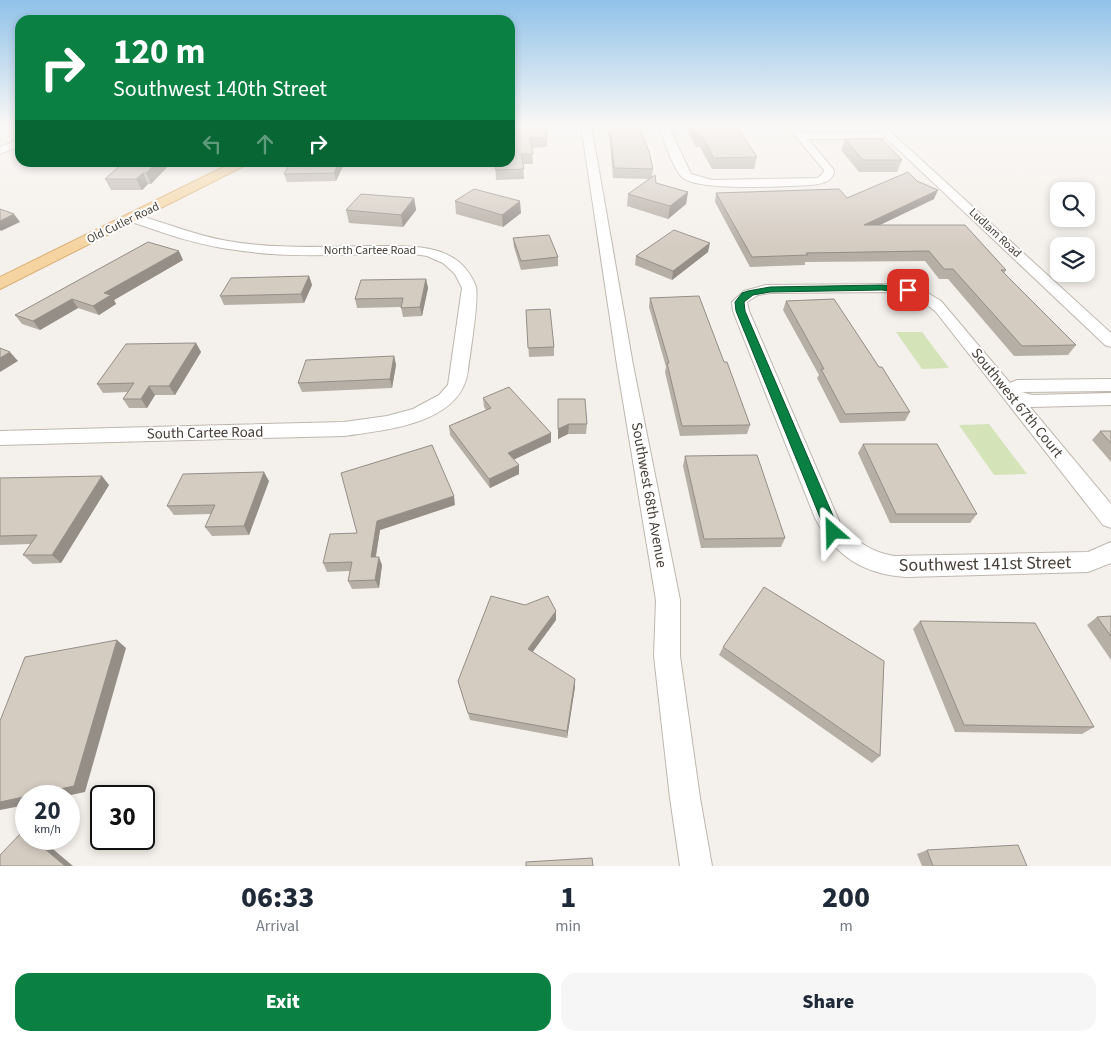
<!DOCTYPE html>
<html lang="en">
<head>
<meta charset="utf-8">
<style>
  :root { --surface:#fff; --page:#f6f6f7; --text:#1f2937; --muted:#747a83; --accent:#0b8043 }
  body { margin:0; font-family:"Source Sans 3",sans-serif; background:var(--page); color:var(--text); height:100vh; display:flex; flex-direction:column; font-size:19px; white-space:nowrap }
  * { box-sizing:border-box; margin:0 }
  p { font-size:16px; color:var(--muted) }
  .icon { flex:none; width:28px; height:28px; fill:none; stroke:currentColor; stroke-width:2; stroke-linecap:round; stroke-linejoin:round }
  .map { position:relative; height:866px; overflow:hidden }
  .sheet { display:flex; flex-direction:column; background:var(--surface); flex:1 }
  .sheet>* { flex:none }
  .banner { position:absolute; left:15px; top:15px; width:500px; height:152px; border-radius:15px; box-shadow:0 2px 8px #0003; background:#0b8043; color:#fff; overflow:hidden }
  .buttons { position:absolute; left:1050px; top:182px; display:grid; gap:10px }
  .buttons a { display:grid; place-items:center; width:45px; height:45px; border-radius:10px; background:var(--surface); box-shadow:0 2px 8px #0003; font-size:25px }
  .speed { position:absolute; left:15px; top:785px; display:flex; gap:10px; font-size:25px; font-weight:700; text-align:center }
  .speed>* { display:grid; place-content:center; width:65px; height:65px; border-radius:50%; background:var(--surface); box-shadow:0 2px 8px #0003; line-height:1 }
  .speed small { font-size:12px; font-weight:400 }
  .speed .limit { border:2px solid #111; border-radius:8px; background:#fff; color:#111 }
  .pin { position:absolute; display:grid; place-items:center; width:42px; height:42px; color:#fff; margin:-21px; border-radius:10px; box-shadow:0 2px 8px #0006 }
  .me { position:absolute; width:55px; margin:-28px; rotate:335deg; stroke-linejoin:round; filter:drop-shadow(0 0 4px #0008) }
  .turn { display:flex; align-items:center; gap:18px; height:105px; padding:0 15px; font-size:22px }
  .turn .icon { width:65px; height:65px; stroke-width:2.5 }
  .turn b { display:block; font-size:35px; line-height:42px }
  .lanes { display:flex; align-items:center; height:48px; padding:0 15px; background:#0003; justify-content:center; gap:25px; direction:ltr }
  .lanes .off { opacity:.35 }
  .eta { display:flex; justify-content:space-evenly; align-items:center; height:85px; text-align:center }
  .eta b { font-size:30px; font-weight:800; line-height:35px }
  .cta { display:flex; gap:10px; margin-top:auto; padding:10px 15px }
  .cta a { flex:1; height:58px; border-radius:15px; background:var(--accent); color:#fff; font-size:20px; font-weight:800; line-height:58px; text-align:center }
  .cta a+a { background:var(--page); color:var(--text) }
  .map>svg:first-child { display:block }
</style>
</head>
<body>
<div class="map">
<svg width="1111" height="866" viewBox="0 0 1111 866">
  <rect width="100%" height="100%" fill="#f4f0eb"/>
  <!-- green -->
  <g fill="#d5e4b8">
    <path d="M896 332H922L949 368 922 369Z"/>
    <path d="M989 424 1027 474 994 475 959 425Z"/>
  </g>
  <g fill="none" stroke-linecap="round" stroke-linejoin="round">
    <!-- minor casing -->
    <g stroke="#beb7ae" stroke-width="2">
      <g id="minor">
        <path d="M581 125H591L633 365 680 600V656L700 798 712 866H680L670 798 654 656 656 600 617 365Z"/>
        <path d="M658 125H668L691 174 712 180 818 178 823 173 824 170 786 125H796L802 132 807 133H876L880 132 873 125H883L1111 333V347L1105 345 885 137 877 139H808L834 170C834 182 821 184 811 185 786 186 698 192 682 177 672 167 664 139 658 125Z"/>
        <path d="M20 139V146L0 154V147Z"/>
        <path d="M133 214C165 222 195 236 228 241 279 250 331 246 383 246 411 246 445 245 465 268 469 273 474 280 476 287 479 301 470 353 468 370 462 424 386 430 344 436L0 445V431L344 422 387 416 413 409 439 395 448 385 462 288 455 274 443 263 427 256 414 254C357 253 299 259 243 251 203 247 166 234 129 221L127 218Z"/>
        <path d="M890 284 923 290 941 301 1010 383 1017 380 1111 379V391L1022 392 1032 395 1111 393V405L1030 407 1111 504V528L1103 525 936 312C922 299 908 294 890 292L770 293 758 295 747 302 749 311 840 523C855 541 871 552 894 556L1088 552 1111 542V563L1088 572 906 577C863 574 835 556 815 518L733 311 732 302 744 291 766 285Z"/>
      </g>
    </g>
    <!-- major casing -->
    <g stroke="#d9af73" stroke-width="2">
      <path id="major" d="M234 162H252L0 289V277Z"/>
    </g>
    <!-- minor -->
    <use href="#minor" fill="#fff" fill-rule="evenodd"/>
    <!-- major -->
    <use href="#major" fill="#f5d4a2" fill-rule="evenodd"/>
  </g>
  <!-- wall -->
  <g fill="#b6afa6">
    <path d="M510 125 547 138V147L532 148 533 164H523L524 179 496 180 495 162H510Z"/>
    <path d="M606 125H638L653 169 652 176 656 183 688 192 686 204 668 219 627 206 628 194 649 179 613 178 610 144Z"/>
    <path d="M684 125H736L757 157 754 169H712L700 147H696Z"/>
    <path d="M845 139 902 160 897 172H859L841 150Z"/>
    <path d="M124 162H172L151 184H148L142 190H111L105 179Z"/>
    <path d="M345 162 336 181 287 182 284 174Z"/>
    <path d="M716 193 847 198 934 199 880 225 1006 270 1004 273 1076 345 1068 355 1014 356 948 279H939L925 261 805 262V265L750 267 715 202Z"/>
    <path d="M414 198 416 210 403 227 349 223 346 210Z"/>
    <path d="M455 201 521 213 503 227 456 214Z"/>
    <path d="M513 238 558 257V266L521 270 514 247Z"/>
    <path d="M708 252 672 280 635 265 636 256Z"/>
    <path d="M183 260 114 300 116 304 99 315 78 308 40 330 22 324 15 315Z"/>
    <path d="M309 276 312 285 304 303 224 305 220 296Z"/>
    <path d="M426 279 428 288 422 316 403 317 401 307 357 308 355 299Z"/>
    <path d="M650 298 750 425 747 434 680 436 665 372 666 367 649 307Z"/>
    <path d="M786 301 879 367 910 412 905 421 840 423 817 378 819 375 783 310Z"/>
    <path d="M526 310 554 347V356L529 357Z"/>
    <path d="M196 343 201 352 175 395H155L147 408H129L123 399 128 392 103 393 97 384Z"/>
    <path d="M394 356 396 365 392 388 302 392 298 383Z"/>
    <path d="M483 398 551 433V442L514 459 519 474 490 488 450 435 449 426 486 410 484 407Z"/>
    <path d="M558 399 587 424 586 434H568L558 439Z"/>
    <path d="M1100 431H1111V462L1092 440Z"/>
    <path d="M863 444 977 514 970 523H890L858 453Z"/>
    <path d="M685 456 785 538 781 547 701 548 683 466Z"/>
    <path d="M0 478 109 485 61 563 33 564 23 555 31 544 0 545Z"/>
    <path d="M269 481 249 535 212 536 205 527 211 514 174 515 167 506Z"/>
    <path d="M455 505 380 530 376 557 382 565 379 588 352 589 348 581 350 571 327 572 323 563 357 533Z"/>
    <path d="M1111 616V660L1087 625 1097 617Z"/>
    <path d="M556 620 532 652 575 687 567 738 470 720 458 681Z"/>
    <path d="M920 621 1094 727 1082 734 955 732 913 629Z"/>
    <path d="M723 647 880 756 872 763 719 655Z"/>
    <path d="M927 850 1027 866H922L917 854Z"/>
  </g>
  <!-- shaded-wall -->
  <g fill="#948e87">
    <path d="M157 162H172L151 184 146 173Z"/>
    <path d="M339 162H345L336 181 334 173Z"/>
    <path d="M143 173 148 184 142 190 136 179Z"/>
    <path d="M938 190 934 199 861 234 864 225Z"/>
    <path d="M688 192 686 204 668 219 670 206Z"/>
    <path d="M414 198 416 210 403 227 401 215Z"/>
    <path d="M520 201 521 213 503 227 502 215Z"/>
    <path d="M14 214 20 222 1 231 0 230V221Z"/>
    <path d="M710 243 708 252 672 280 673 271Z"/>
    <path d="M179 251 183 260 114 300 116 304 99 315 93 306 104 293Z"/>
    <path d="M309 276 312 285 304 303 301 294Z"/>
    <path d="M426 279 428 288 422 316 420 307Z"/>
    <path d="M72 299 78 308 40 330 33 321Z"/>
    <path d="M196 343 201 352 175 395 169 386Z"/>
    <path d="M10 352 18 361 0 372V358Z"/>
    <path d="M394 356 396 365 392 388 390 379Z"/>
    <path d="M149 386 155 395 147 408 141 399Z"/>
    <path d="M569 424 568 434 558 439V429Z"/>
    <path d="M551 433V442L509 462 508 453Z"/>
    <path d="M519 465V474L490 488 489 479Z"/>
    <path d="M264 472 269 481 249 535 244 526Z"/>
    <path d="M102 476 109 485 61 563 52 555Z"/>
    <path d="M454 496 455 505 380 530 374 566 371 557 377 521Z"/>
    <path d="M379 557 382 565 379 588 375 580Z"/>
    <path d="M556 611V620L529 657 528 649Z"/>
    <path d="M117 640 126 648 85 792 66 796H27Z"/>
    <path d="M575 679V687L567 738V731Z"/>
    <path d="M26 796V805L0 810V802Z"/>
    <path d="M33 839H41L73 866H65Z"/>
  </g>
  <!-- building -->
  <g fill="#d4cbc1" stroke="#948e87">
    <path d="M510 125H546L547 138H530L533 154H521L524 169 496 170 495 162H510Z"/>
    <path d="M608 125H638L649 151 653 169 614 168 611 135Z"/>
    <path d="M692 125H736L757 157 714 158 702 136H698Z"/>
    <path d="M845 139H882L902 160H863Z"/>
    <path d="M124 162H157L146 173H143L136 179H105Z"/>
    <path d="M291 162H339L334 173 284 174Z"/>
    <path d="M908 172 917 181 938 190 864 225H965L1006 270H1001L1076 345 1022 346 953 269H944L929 251 806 253 808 255 752 257 716 193 839 189 847 198Z"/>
    <path d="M655 175 656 183 688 192 670 206 628 194Z"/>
    <path d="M474 189 520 201 502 215 455 201Z"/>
    <path d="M361 194 414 198 401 215 346 210Z"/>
    <path d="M0 209 14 214 0 221Z"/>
    <path d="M674 230 710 243 673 271 636 256Z"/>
    <path d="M549 235 558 257 521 261 513 238Z"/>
    <path d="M148 242 179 251 104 293 111 295 93 306 72 299 33 321 15 315Z"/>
    <path d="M309 276 301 294 220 296 231 278Z"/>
    <path d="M426 279 420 307 401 308 403 298 355 299 361 280Z"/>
    <path d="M699 296 724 362H727L750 425 682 426 667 363H669L650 298Z"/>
    <path d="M834 299 879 367H882L910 412 845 414 821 369H824L786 301Z"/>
    <path d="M550 309 554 347 528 348 526 310Z"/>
    <path d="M196 343 169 386H149L141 399H123L134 383 97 384 126 344Z"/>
    <path d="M0 348 10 352 0 358Z"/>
    <path d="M394 356 390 379 298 383 306 360Z"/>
    <path d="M509 387 551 433 508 453 519 465 489 479 449 426 491 408 483 398Z"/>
    <path d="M558 399H585L587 424H569L558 429Z"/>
    <path d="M1100 431H1111V443Z"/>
    <path d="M863 444H937L977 514H896Z"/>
    <path d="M432 445 454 496 377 521 371 557H379L375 580 348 581 352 562 323 563 330 534 357 533 341 473Z"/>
    <path d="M757 455 785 538 704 539 685 456Z"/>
    <path d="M264 472 244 526 205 527 215 505 167 506 183 474Z"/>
    <path d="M102 476 52 555H23L37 535 0 536V478Z"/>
    <path d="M764 587 884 661 880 756 723 647Z"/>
    <path d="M491 596 525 605 548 596 556 611 528 649 575 679 567 731 468 713 458 681Z"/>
    <path d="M1111 616V636L1097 617Z"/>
    <path d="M920 621 1035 623 1094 727 964 725Z"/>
    <path d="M117 640 74 786 0 802V721L25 657Z"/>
    <path d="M24 830 26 833V839H33L65 866H0V855Z"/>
    <path d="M1018 845 1027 866H933L927 850Z"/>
    <path d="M592 858 593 866H526V862Z"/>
  </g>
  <!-- sky -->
  <linearGradient id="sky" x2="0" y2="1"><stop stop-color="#90c2e9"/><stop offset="0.51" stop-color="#faf8f6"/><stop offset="1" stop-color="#faf8f6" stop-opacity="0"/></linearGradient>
  <rect width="1111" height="246" fill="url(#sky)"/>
  <!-- route -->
  <path fill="#0b8043" stroke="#07532c" d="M882 285 908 287 913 290 908 293 882 290 770 292 753 295 744 302 745 311 840 532 838 535 833 537 828 535 826 532 736 311 735 302 742 293 748 291 770 287Z"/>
  <g text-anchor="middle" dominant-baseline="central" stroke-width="4" stroke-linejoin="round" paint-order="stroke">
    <!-- far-street labels -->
    <g font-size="12" fill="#474039" stroke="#fff">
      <text transform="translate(123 223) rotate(-26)">Old Cutler Road</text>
      <text transform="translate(995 233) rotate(43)">Ludlam Road</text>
      <text x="370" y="250">North Cartee Road</text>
    </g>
    <!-- street labels -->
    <g font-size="15" fill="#474039" stroke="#fff">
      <text transform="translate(1017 403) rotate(51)">Southwest 67th Court</text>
      <text transform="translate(205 433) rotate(-1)">South Cartee Road</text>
      <text transform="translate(649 495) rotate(80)">Southwest 68th Avenue</text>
    </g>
    <!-- near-street labels -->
    <g font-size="18" fill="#474039" stroke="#fff">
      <text transform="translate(985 564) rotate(-1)">Southwest 141st Street</text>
    </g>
  </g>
</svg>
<div class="buttons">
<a><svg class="icon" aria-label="search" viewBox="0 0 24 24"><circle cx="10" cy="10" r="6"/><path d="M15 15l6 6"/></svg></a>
<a><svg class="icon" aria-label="layers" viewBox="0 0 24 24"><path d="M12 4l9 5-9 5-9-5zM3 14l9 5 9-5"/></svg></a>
</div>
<div class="speed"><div>20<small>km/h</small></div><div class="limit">30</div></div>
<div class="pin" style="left:908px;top:290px;background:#d93025"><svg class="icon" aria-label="arrive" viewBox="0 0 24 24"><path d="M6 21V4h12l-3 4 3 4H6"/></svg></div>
<svg class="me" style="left:833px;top:532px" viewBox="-20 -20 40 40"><path d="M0-17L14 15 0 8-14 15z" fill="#0b8043" stroke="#fff" stroke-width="4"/></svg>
<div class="banner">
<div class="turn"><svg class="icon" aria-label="right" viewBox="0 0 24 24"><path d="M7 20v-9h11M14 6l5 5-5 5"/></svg><div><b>120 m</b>Southwest 140th Street</div></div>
<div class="lanes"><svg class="icon off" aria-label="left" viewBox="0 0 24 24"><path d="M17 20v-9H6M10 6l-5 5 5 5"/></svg><svg class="icon off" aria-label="ahead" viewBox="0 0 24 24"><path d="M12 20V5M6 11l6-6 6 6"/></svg><svg class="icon" aria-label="right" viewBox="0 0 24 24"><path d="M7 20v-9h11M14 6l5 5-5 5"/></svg></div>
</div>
</div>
<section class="sheet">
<div class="eta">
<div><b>06:33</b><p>Arrival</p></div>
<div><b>1</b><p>min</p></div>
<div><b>200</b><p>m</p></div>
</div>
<div class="cta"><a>Exit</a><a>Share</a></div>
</section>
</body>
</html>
